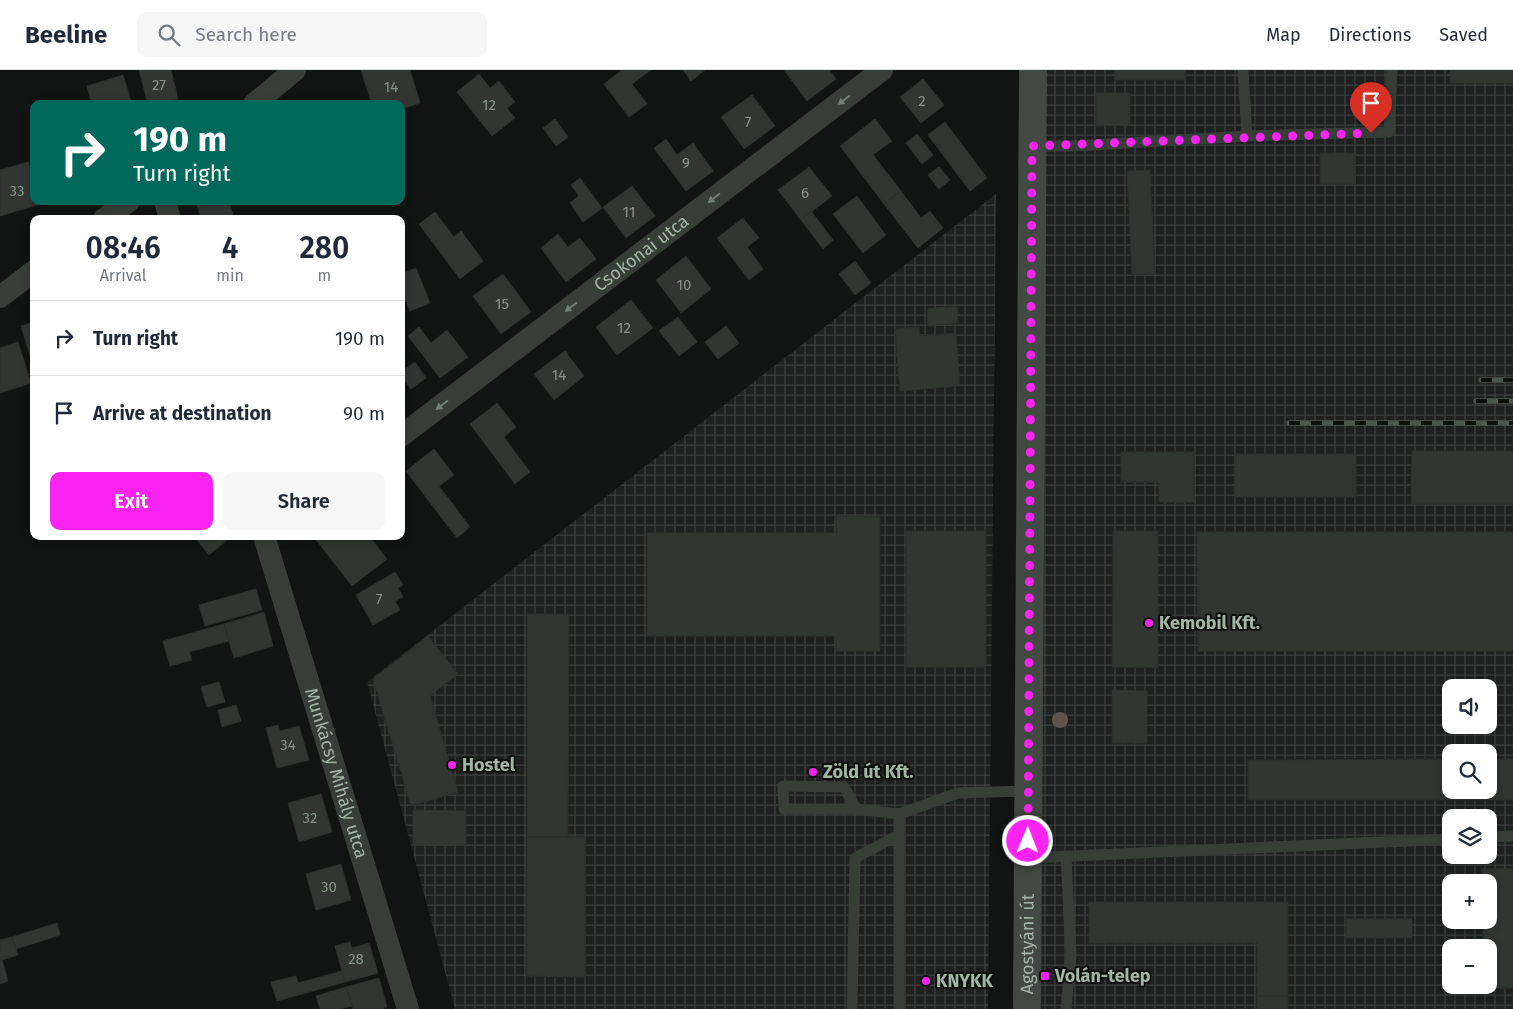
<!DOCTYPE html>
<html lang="en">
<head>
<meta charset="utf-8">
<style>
  :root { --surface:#fff; --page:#f6f6f7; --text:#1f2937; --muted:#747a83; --line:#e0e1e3; --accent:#fb23f1 }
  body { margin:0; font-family:"Fira Sans",sans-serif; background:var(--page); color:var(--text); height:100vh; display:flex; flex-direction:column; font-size:19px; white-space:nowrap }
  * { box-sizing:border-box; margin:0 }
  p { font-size:16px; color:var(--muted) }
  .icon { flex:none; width:28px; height:28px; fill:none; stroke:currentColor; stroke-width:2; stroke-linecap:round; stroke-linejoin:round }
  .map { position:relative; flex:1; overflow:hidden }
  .details { position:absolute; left:30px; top:145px; width:375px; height:325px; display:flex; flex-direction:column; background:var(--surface); border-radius:10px; box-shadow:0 2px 8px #0003 }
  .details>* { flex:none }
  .banner { position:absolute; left:30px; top:30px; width:375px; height:105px; border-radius:10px; box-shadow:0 2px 8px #0003; background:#00695c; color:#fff; overflow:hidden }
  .tools { position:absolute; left:1442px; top:609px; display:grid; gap:10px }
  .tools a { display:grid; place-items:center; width:55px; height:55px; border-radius:10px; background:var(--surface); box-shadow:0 2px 8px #0003; font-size:25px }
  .pin { position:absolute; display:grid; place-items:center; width:42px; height:42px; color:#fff; margin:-51px -21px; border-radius:50% 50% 50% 0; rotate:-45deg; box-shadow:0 0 5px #0007 }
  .pin .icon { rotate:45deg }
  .me { position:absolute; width:55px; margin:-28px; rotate:1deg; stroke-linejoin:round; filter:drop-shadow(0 0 4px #0008) }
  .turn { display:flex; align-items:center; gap:18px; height:105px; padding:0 20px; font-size:22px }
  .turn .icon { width:65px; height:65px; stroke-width:2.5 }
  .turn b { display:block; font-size:35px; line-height:42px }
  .eta { display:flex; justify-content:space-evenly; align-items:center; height:85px; text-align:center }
  .eta b { font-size:30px; font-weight:600; line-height:35px }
  .action { display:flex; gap:10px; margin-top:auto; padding:10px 20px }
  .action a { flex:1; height:58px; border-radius:10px; background:var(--accent); color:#fff; font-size:20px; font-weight:600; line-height:58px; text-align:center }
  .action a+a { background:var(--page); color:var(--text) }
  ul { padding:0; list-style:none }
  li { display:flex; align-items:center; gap:15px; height:75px; padding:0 20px; border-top:1px solid var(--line) }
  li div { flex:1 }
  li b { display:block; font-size:19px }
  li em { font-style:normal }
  header { display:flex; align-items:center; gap:30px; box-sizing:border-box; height:70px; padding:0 25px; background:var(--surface); border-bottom:1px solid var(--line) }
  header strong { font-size:24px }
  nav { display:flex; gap:28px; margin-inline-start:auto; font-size:18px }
  .search { width:350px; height:45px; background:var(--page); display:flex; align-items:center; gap:12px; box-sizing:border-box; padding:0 18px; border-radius:10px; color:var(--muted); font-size:19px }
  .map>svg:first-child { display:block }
</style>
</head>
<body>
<header>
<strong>Beeline</strong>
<div class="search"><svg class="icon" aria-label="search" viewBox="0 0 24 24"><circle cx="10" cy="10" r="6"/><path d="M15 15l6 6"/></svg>Search here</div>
<nav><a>Map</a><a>Directions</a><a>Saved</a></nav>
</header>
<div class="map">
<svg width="1513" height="939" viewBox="0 0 1513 939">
  <defs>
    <pattern id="industrial-grid" width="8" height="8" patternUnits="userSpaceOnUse" patternTransform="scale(1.25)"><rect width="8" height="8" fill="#1e211f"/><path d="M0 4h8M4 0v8" fill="none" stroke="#3c3f3d"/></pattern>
  </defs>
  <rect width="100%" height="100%" fill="#121413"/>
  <!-- industrial -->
  <g fill="url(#industrial-grid)" fill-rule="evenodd">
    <path d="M1033 0H1513V939H1027ZM1451 618H1489V655H1451ZM1451 682H1489V720H1451ZM1451 748H1489V785H1451ZM1451 812H1489V850H1451ZM1451 878H1489V915H1451Z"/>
    <path d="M996 124 988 939H455L367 612Z"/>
  </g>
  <!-- building -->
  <g fill="#323633" stroke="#2c302d">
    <path d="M139 0H171L178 29 161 34H148Z"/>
    <path d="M361 0H410L420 33 401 39V34H372Z"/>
    <path d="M622 0H651L632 14 647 34 629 47 604 14Z"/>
    <path d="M683 0H705L691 11Z"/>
    <path d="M784 0H829L836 9 807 31Z"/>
    <rect x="1115" y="0" width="70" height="10"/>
    <rect x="1450" y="0" width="63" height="13"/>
    <path d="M479 4 490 18 499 11 515 32 507 38 515 48 492 66 457 22Z"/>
    <path d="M123 5 132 34H92L87 16Z"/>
    <path d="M923 9 944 35 921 53 900 27Z"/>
    <path d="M1096 23H1130V55L1096 56Z"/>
    <path d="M752 25 775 56 744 79 721 47Z"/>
    <path d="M555 49 568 67 556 76 543 58Z"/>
    <path d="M875 49 892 71 873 85 901 121 884 134 840 76Z"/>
    <path d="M945 52 987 108 970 121 928 65Z"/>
    <path d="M917 64 933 85 922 94 906 73Z"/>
    <path d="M666 69 677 85 693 73 713 101 686 121 654 78Z"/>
    <rect x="1320" y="83" width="35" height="31"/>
    <path d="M28 92 34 110V131H40L41 134 0 146V100Z"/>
    <path d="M809 97 832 126 801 150 778 120Z"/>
    <path d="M939 97 950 110 939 119 928 105Z"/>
    <path d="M1150 100 1155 204 1132 205 1127 101Z"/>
    <path d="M580 108 602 138 583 152 570 133 579 126 571 115Z"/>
    <path d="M632 116 655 146 626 168 603 137Z"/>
    <path d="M901 121 921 148 930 141 943 158 918 178 884 134Z"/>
    <path d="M857 126 886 165 863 183 833 144Z"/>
    <path d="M196 131H229L234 149H201Z"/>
    <path d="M811 141 833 170 823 179 801 150Z"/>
    <path d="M435 142 454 167 461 161 483 191 460 209 419 154Z"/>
    <path d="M743 148 759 168 747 177 763 199 749 210 717 168Z"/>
    <path d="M558 164 568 177 580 168 596 189 566 212 541 178Z"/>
    <path d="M686 186 711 219 681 243 656 210Z"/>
    <path d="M855 191 871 213 855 225 839 204Z"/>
    <path d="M416 198 430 233 410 241 401 220V204Z"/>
    <path d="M503 204 531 242 501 264 473 226Z"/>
    <path d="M631 230 653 258 617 285 596 257Z"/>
    <path d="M957 236 958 253 928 256 927 239Z"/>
    <path d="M678 247 697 272 679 286 659 261Z"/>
    <path d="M34 252V295H33L21 256Z"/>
    <path d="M726 256 739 273 718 289 705 272Z"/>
    <path d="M419 257 431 273 447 260 468 287 440 308 408 266Z"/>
    <path d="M919 257 920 266 956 263 960 316 900 321 895 259Z"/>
    <path d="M18 272 31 313 0 323V278Z"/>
    <path d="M565 281 584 306 554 330 534 304Z"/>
    <path d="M415 292 426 308 411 319 401 306V302Z"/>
    <path d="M497 333 516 357 504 367 530 402 515 414 470 354Z"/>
    <path d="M434 379 454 405 439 416 470 457 457 468 406 401Z"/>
    <path d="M1412 381H1513V434H1411Z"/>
    <path d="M1121 382H1194V432H1159V412H1121Z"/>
    <rect x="1235" y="384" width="121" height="43"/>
    <path d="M836 446 880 447V581H836V566H647V463H837Z"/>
    <rect x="906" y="461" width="80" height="136"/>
    <path d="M1113 461H1158V598L1112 597Z"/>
    <path d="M1197 462H1513V581H1198Z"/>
    <path d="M194 466H232L209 485Z"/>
    <path d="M313 466H369L387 489 352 516Z"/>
    <path d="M395 502 403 515 398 518 403 527 395 531 400 540 373 555 356 525Z"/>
    <path d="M256 519 262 540 205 556 199 535Z"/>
    <path d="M264 542 273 576 234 588 224 554Z"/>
    <path d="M527 544H569L568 767H527Z"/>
    <path d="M224 554 229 571 189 582 192 590 170 596 163 571Z"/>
    <path d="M428 566 458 604 430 626 458 722 411 736 373 609Z"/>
    <path d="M219 612 225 632 207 637 201 617Z"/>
    <path d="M1112 620 1147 621V673H1112Z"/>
    <path d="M236 635 241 651 222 657 218 640Z"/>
    <path d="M278 655 280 661 299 656 309 690 277 698 266 658Z"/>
    <path d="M1451 689V720H1489V689H1513V730H1248V690Z"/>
    <path d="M321 724 332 762 299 772 288 733Z"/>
    <path d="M413 740 466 741V775H413Z"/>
    <path d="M527 767H585V907L526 906Z"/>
    <path d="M341 794 351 830 316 840 306 804Z"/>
    <path d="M1482 799H1513V918H1483V915H1489V878H1483V850H1489V812H1482Z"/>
    <path d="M1089 832H1288V926H1257V873H1089Z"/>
    <rect x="1346" y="849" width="66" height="19"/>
    <path d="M57 853 60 865 16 879 12 867Z"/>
    <path d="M12 867 18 885 2 890 8 911 0 914V870Z"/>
    <path d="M350 872 352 878 369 873 378 903 345 912 335 876Z"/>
    <path d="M342 901 345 912 277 931 271 912 296 906 298 913Z"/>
    <path d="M379 908 387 937 381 939H353L346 917Z"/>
    <path d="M346 917 352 936 339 939H320L316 926Z"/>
    <rect x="1257" y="926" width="31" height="13"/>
  </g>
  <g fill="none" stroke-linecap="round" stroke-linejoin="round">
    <!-- service -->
    <g stroke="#373e38" stroke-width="11">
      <path d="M1243 0 1247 66"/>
      <path d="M1032 76H1076L1247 66 1389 62 1392 0"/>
      <path d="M856 739H784L783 716 844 717 856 739 899 744"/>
      <path d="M1489 767 1513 766"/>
      <path d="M1028 788 1451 769"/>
      <path d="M852 939 855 788 899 765"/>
      <path d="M899 939V744L958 723 1029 721"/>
      <path d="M1066 939 1071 885 1066 787"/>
    </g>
    <!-- minor -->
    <g stroke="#373e38" stroke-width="22">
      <path d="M254 34 295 0"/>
      <path d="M165 131 170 149"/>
      <path d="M104 149 129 131"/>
      <path d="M0 227 34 201"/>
      <path id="s1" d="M401 366 882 0"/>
      <path id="s2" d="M264 466 408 939"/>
    </g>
    <!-- secondary -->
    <path stroke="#414942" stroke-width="28" id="s3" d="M1027 939 1033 0"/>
    <!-- rail casing -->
    <g stroke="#4d564e" stroke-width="5.5">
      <g id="rail">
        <path d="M1481 310H1513"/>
        <path d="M1476 331H1513"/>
        <path d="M1289 353H1513"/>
      </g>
    </g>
    <!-- rail -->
    <use href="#rail" stroke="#0d0f0e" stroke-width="4" stroke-dasharray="11" stroke-linecap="butt"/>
  </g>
  <!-- trees -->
  <circle fill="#61554b" cx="1060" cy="650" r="8"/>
  <!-- one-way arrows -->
  <defs><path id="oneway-solid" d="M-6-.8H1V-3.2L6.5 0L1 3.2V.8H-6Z" transform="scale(1.25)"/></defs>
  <g fill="#727f73">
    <use href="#oneway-solid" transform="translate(844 30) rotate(143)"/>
    <use href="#oneway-solid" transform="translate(714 128) rotate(143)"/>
    <use href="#oneway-solid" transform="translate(571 237) rotate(143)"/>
    <use href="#oneway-solid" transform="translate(442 335) rotate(143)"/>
  </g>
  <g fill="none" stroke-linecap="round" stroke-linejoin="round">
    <!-- route -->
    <path stroke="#fb23f1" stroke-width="9" stroke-dasharray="0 16.2" d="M1028 771 1032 76 1371 63"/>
  </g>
  <!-- markers -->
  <g fill="#fb23f1" stroke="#0d0f0e" stroke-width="2">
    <circle cx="1149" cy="553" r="5"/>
    <circle cx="452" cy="695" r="5"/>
    <circle cx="813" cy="702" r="5"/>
    <rect x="1040" y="901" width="10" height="10" rx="2.5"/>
    <circle cx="926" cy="911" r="5"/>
  </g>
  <g text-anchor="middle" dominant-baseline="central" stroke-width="4" stroke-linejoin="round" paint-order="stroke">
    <!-- number labels -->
    <g font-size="15" fill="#879588">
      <text x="159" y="15">27</text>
      <text x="391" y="17">14</text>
      <text x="922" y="31">2</text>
      <text x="489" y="35">12</text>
      <text x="748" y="52">7</text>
      <text x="686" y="93">9</text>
      <text x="17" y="121">33</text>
      <text x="805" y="123">6</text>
      <text x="629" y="142">11</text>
      <text x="684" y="215">10</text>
      <text x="502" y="234">15</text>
      <text x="624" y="258">12</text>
      <text x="559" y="305">14</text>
      <text x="379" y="529">7</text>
      <text x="288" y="675">34</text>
      <text x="310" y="748">32</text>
      <text x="329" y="817">30</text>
      <text x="356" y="889">28</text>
    </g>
    <!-- street labels -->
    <g font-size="18" fill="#a3b5a4" stroke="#0d0f0e">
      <text stroke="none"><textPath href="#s1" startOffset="302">Csokonai utca</textPath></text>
      <text stroke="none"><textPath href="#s2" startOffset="248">Munkácsy Mihály utca</textPath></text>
      <text stroke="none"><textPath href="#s3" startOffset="65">Agostyáni út</textPath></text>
    </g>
    <!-- poi labels -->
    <g font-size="18" font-weight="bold" fill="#a3b5a4" stroke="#0d0f0e" text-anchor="start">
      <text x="1159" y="553">Kemobil Kft.</text>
      <text x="462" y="695">Hostel</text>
      <text x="823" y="702">Zöld út Kft.</text>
      <text x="1055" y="906">Volán-telep</text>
      <text x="936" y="911">KNYKK</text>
    </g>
  </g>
</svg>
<div class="tools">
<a><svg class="icon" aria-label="sound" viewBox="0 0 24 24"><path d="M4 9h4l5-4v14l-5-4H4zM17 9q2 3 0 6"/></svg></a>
<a><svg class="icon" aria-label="search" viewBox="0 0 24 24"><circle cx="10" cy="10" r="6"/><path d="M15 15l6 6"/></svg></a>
<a><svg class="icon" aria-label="layers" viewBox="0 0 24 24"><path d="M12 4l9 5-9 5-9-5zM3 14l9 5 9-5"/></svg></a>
<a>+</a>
<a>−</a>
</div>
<div class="pin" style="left:1371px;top:63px;background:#d93025"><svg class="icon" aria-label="arrive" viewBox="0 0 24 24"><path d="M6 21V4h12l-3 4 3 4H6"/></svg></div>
<svg class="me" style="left:1028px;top:771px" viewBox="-20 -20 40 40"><circle r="17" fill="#fb23f1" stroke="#fff" stroke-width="3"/><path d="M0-11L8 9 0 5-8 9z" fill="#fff"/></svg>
<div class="banner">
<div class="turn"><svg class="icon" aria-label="right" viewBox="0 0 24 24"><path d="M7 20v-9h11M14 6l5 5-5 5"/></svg><div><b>190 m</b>Turn right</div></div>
</div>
<section class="details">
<div class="eta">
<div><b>08:46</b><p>Arrival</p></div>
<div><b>4</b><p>min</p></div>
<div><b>280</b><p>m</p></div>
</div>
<ul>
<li><svg class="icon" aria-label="right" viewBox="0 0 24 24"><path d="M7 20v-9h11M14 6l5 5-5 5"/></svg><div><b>Turn right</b></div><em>190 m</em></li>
<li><svg class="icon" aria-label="arrive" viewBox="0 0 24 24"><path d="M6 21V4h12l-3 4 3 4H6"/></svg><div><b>Arrive at destination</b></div><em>90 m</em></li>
</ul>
<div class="action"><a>Exit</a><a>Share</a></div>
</section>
</div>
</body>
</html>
